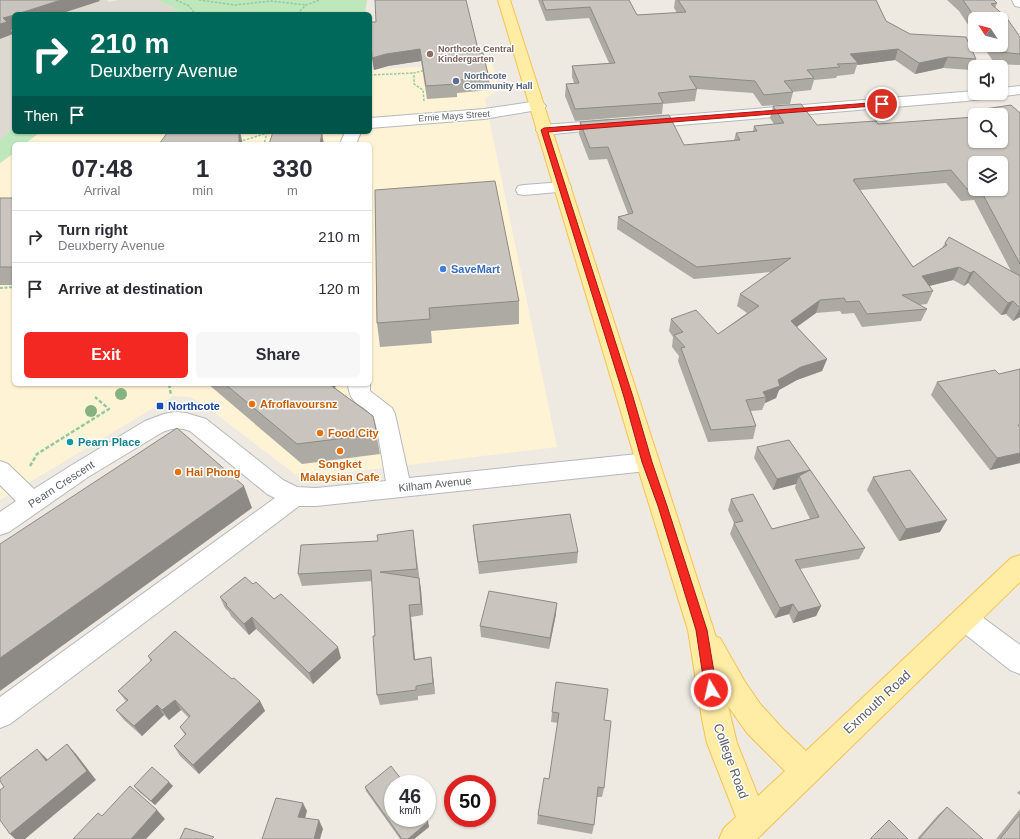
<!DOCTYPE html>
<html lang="en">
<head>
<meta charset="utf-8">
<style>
  :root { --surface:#fff; --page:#f7f7f7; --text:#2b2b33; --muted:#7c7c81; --line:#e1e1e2; --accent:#f32822 }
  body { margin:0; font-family:Arial,sans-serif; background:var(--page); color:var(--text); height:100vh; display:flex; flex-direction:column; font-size:15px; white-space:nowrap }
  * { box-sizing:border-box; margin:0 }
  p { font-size:13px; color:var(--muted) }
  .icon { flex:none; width:22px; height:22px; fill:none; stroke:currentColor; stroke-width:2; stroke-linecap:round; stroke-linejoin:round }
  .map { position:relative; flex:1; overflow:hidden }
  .details { position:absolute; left:12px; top:142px; width:360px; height:244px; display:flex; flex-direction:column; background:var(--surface); border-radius:6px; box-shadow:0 1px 3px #0004 }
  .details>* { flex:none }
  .banner { position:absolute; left:12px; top:12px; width:360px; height:122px; border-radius:6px; box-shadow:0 1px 3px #0004; background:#00695c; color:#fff; overflow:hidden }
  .needle { width:26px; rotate:306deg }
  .fabs { position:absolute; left:968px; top:12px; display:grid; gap:8px }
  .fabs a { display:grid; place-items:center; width:40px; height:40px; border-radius:6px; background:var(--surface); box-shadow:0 1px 3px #0004; font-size:20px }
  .speed { position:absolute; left:384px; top:775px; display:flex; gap:8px; font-size:20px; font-weight:700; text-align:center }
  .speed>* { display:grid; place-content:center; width:52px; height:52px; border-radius:50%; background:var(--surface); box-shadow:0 1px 3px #0004; line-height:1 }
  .speed small { font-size:10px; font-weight:400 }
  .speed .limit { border:6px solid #d22; background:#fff; color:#111 }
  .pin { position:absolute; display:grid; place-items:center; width:34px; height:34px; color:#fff; margin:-17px; border:2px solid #fff; border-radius:50%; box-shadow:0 1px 4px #0007 }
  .me { position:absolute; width:44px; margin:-22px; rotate:351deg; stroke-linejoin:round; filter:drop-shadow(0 0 3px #0008) }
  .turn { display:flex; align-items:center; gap:14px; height:84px; padding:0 12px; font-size:18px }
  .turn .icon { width:52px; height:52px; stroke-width:2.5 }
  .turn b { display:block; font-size:28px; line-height:34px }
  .then { display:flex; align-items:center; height:38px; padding:0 12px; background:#0003; gap:8px; font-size:15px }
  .eta { display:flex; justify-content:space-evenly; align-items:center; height:68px; text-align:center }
  .eta b { font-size:24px; font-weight:600; line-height:28px }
  .cta { display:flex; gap:8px; margin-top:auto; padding:8px 12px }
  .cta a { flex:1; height:46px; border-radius:6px; background:var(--accent); color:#fff; font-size:16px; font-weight:600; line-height:46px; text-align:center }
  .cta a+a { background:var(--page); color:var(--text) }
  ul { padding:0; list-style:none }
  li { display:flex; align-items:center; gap:12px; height:52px; padding:0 12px; border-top:1px solid var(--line) }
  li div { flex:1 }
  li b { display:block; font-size:15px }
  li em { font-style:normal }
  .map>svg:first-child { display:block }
</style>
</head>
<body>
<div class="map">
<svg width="1020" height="839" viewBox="0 0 1020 839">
  <rect width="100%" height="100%" fill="#eeeae1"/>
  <!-- commercial -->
  <path fill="#fff3d5" d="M492 62 499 89 485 99 557 447 300 478 207 407 190 397 173 396 0 500V163L14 153V384H370V144H25L40 132H370V70Z"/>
  <!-- education -->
  <path fill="#ded9d0" d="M0 0H107L109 2 118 0H156L172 7 181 14H14V126L0 140Z"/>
  <!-- green -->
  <g fill="#bee7bc">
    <path d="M156 0H367L365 14H181L172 7Z"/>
    <path d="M14 126V132H40L25 144H14V153L0 163V140Z"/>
  </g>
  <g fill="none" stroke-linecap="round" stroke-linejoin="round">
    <!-- minor casing -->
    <g stroke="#b4b8bd" stroke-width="2">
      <g id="minor">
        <path d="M1012 0H1020V7L1015 6Z"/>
        <path d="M1020 86V94L966 101 643 128 638 126 635 123 638 120 643 118 975 91V93H1001V88Z"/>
        <path d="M538 101 543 103 546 106 543 109 484 119 370 128V118L484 109Z"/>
        <path d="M608 120 613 122 616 125 613 128 544 135 538 133 536 130 538 127 544 125Z"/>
        <path d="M345 132H361L356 144H340Z"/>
        <path d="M563 182 569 183 571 187 569 191 524 195 518 194 516 190 518 186 524 185Z"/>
        <path d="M348 384H370V391L392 408 395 414 409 478 647 453 655 456 658 462 655 468 647 471 316 506H299L10 724 0 728V697L275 498 267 494 190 431C180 427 170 428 161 433L88 477 9 532 0 535V512L16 501 0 485V461L8 464 34 489 72 465 145 421 164 414 175 412 186 413 206 419 283 480 297 487 316 488 386 481C384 471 377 422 373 417 362 402 350 407 348 384Z"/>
        <path d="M965 607 974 611 1020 645V674L1010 670 956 627 952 619 956 611Z"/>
      </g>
    </g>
    <!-- major casing -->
    <g stroke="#f9c14f" stroke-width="2">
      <path id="major" d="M498 0H510L716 637 720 638 745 682 761 705 783 729 806 751 1011 558 1020 555V582L757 839H719L724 828 736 817 707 743 702 719 688 630 636 462ZM728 706 747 733 785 771 758 796 737 743Z"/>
    </g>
    <!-- path-far2 -->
    <g stroke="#94c9a1" stroke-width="1.5" stroke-dasharray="2.5 1.5" stroke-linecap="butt">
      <path d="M176 0 189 6 195 14"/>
      <path d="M199 0 235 5 271 1 306 5"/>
      <path d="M297 14 306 5 320 0"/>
      <path d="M370 75 414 73"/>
      <path d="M424 101 423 90 414 84V73L426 70"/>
      <path d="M265 132H275"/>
      <path d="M239 140H245L267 133 264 144"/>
      <path d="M155 144 162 142"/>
    </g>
    <!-- path-far1 -->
    <path stroke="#94c9a1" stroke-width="2" stroke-dasharray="3 1.5" stroke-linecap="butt" d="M0 288 14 287"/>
    <!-- path -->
    <g stroke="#94c9a1" stroke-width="2.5" stroke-dasharray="4 2" stroke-linecap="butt">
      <path d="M169 384 171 395"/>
      <path d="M30 466 37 454 109 409 95 397"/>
    </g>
    <!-- minor -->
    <use href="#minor" fill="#fff" fill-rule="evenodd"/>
    <!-- major -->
    <use href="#major" fill="#ffeca5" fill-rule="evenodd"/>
  </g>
  <!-- trees -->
  <g fill="#85b27f">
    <circle cx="121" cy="394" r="6"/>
    <circle cx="91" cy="411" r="6"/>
  </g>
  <!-- wall -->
  <g fill="#ada9a3" fill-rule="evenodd">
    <path d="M538 0H629L637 15 677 13 674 8 675 0H876L886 21 910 34 976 59 971 70 943 68 915 74 895 60 857 65 854 74 837 76 836 78 814 80 811 90 792 92H793L790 104 762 106 753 93 697 89 695 101 663 104 662 114 575 121 565 96 566 84 574 83 572 77V66L609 63 589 18 546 21Z"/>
    <path d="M947 0H994L997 3 995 8 1020 37V65L995 64 982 45H1001V19H975V35L959 11Z"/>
    <path d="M370 28 479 53 489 78 490 90 457 93V97L427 99 421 61 388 66 374 70Z"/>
    <path d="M773 106 817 125 878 124 1001 115H983L985 109 1020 113V317L1013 321 1006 314 1001 315 968 283 964 286 953 280 929 286 933 291 927 304 919 305 927 309 921 321 862 327 854 313 842 314 840 311 816 313 797 327 827 359 822 371 797 380 779 390 776 398 765 403 762 410 751 411 756 426 753 439 708 442 678 361 679 356 672 347 673 337 669 331 671 319 718 334 747 313 737 306 740 294 771 272 694 279 617 229 618 217 628 214 607 159 589 160 579 134 580 122 684 145 734 140 736 133 753 131 754 126 774 124 770 118ZM975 163 1001 189H975ZM946 183 961 201 974 200 1011 271 945 243 942 248 913 267 860 190Z"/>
    <path d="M375 190 519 301V324L431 331 432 343 380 347 377 323Z"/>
    <rect x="0" y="198" width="14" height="87"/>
    <path d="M999 374 1020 463 990 470 931 395 937 382Z"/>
    <path d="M208 384H336L335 389 373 416 380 454 302 464Z"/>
    <path d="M789 440 865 548 859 559 800 569 821 606 816 616 793 623 789 614 775 618 730 534 734 523 728 510 731 499 772 529 810 519 795 488 796 484 773 490 754 458 757 447Z"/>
    <path d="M873 477 940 532 899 541 867 490Z"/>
    <path d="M473 525 578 552 577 563 479 574 474 537Z"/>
    <path d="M413 530 421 590 423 615 411 617 415 659 431 657 435 694 418 696V700L380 705 377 695 375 636 372 581 302 586 298 574 378 541Z"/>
    <path d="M253 584 274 599 341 658 313 684 256 629 249 635 231 616 229 612 225 608 220 597Z"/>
    <path d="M556 614 549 649 481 637 480 626Z"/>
    <path d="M148 656 232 679 260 701 265 711 199 774 180 756 174 746 185 735 180 727 189 718 181 710 169 720 164 715 142 736 124 720 116 710 126 701 118 691 151 662Z"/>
    <path d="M552 712 604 720V788L602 797H597L594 825 592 834 537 824 538 815 549 779 558 723 551 722Z"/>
    <path d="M393 784 428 822 429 827 414 839H400L366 791 365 787Z"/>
    <path d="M134 786H173L155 805 138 791Z"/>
    <path d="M1020 790V795L1017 793Z"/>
    <path d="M947 807 983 839H917L938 815Z"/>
    <path d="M1020 809V839H996Z"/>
  </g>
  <!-- shaded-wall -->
  <g fill="#8d8a85">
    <path d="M61 0H99L100 1 60 14H17Z"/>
    <path d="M14 15V29L11 30 13 34 0 39V24L3 18Z"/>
    <path d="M420 49 421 61 388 66 374 70 372 58 386 54Z"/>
    <path d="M898 49 895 60 857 65 858 63 850 54Z"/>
    <path d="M948 57 943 68 915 74 919 63Z"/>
    <path d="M239 132H240L243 144H238Z"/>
    <path d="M322 133 324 144H320Z"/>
    <path d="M959 267 953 280 917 289 922 276Z"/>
    <path d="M974 271 968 283 964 286 970 273Z"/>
    <path d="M820 300 816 313 788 333 791 321Z"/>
    <path d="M1013 301 1006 314 1001 315 1008 303Z"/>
    <path d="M1020 308V317L1013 321Z"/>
    <path d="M827 359 822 371 797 380 779 390 776 398 765 403 766 397 763 392 778 380 801 367Z"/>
    <path d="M327 384H336L331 403Z"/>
    <path d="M1020 453V463L990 470 997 458Z"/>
    <path d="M810 470 799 476 796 484 773 490 777 479Z"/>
    <path d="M244 486 252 508 0 691V658Z"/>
    <path d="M947 520 940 532 899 541 906 529Z"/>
    <path d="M419 578 421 590 423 615 421 604Z"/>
    <path d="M557 603 556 614 549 649 550 638Z"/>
    <path d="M793 604 789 614 775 618 780 608Z"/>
    <path d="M409 605 411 617 416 670 414 660Z"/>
    <path d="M821 606 816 616 793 623 798 612Z"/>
    <path d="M252 617 256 629 249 635 244 624Z"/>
    <path d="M338 647 341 658 313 684 309 673Z"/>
    <path d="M431 657 432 668 435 694 433 683Z"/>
    <path d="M175 700 181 710 169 720 162 710Z"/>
    <path d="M260 701 265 711 199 774 193 765Z"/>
    <path d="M157 705 164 715 142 736 134 726Z"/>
    <path d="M67 744 76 754 96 780 25 839H15L10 834Z"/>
    <path d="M37 749 47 759 56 770 46 761Z"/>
    <path d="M169 782 173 786 155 805 151 801Z"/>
    <path d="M303 803 307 811 303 826 298 817Z"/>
    <path d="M157 810 165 819 146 839H131Z"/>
    <path d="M319 820 323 829 320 839H314Z"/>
    <path d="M428 822 429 827 414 839H408Z"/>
  </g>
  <!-- building -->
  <g fill="#c9c5be" stroke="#8d8a85">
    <path d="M0 0H61L17 14H14V15L3 18 7 22 0 24Z"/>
    <path d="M375 0H466L479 53H483L489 78 456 80 457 84 426 86 420 49 386 54 372 58 370 22H376Z"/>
    <path d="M542 0H629L637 15 686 12 678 0H876L886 21 910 34 966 37 976 59 948 57 919 63 898 49 850 54 858 63 837 64 840 67 807 70 814 78 784 81 793 92 764 95 755 81 689 76 697 89 658 93 663 103 575 109 566 84 579 83 572 66 615 63 590 7 546 10Z"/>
    <path d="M963 0H994L997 3 991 4 1006 17 1020 37V54L1000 52 994 45H1001V19H976Z"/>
    <path d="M801 104 817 125 876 121 878 124 975 117V141H1001V115H992L985 109 1011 105 1020 113V264L980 189H1001V163H975V188L967 189 951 170 854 179 855 180H853L913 267 947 245 945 243 949 237 1020 276V308L1013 301 1008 303 974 271 970 273 959 267 922 276 933 291 902 295 927 309 867 314 859 301 846 302 844 298 820 300 791 321 827 359 801 367 778 380 780 386 763 392 766 397 746 400 756 426 711 430 681 348 685 347 674 335 683 332 671 319 696 310 718 334 759 306 740 294 791 258 697 267 618 217 633 213 608 147 590 148 580 122 669 115 684 145 740 140 736 133 757 131 754 126 784 123 773 106Z"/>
    <path d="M168 132H239V142L238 144H159Z"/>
    <path d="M273 132H314L322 133 320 144H269Z"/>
    <path d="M495 181 519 301 429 308 430 319 377 323 375 190Z"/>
    <rect x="0" y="198" width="14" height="69"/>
    <path d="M1020 369V425H1018L1020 428V453L997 458 937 382 995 370 999 374Z"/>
    <path d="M225 384H329L373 416 377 434 297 444Z"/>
    <path d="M177 428 244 486 0 658V544Z"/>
    <path d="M789 440 865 548 795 560 821 606 798 612 793 604 780 608 734 523 743 521 731 499 753 494 772 529 819 517 799 476 810 470 777 479 757 447Z"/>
    <path d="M910 470 947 520 906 529 873 477Z"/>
    <path d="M570 514 578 552 478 562 473 525Z"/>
    <path d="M413 530 417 569 380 572 419 578 421 604 409 605 414 660 431 657 433 683 416 686V690L377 695 373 636H375L371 570 298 574 301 545 378 541 377 535Z"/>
    <path d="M245 577 253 584 256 582 274 599 281 594 338 647 309 673 252 617 244 624 226 605 227 604 220 597Z"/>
    <path d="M489 591 557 603 550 638 480 626Z"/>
    <path d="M175 631 232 679 234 678 260 701 193 765 174 746 186 734 180 727 190 716 175 700 162 710 157 705 134 726 116 710 128 700 118 691 152 660 148 656Z"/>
    <path d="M556 682 608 689 604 720 611 721 604 788 598 787 594 825 538 815 544 778 549 779 559 713 552 712Z"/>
    <path d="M67 744 87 771 10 834 0 820V790L4 787 0 781V778L37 749 46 761Z"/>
    <path d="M391 766 405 784H393V818H425L428 822 408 839H402L365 787Z"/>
    <path d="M152 767 169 782 151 801 134 786Z"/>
    <path d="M130 786 157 810 131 839H73L98 813 102 816Z"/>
    <path d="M276 798 303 803 298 817 319 820 314 839H262Z"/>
    <path d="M947 807 983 839H919Z"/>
    <path d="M1020 814V839H1000Z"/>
    <path d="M889 820 908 839H870Z"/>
    <path d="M185 828 214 837 212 839H180Z"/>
  </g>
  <!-- route -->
  <path fill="#f32822" stroke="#9e1a16" d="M882 102H885V105L548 132 633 397 652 462 667 506 707 630 717 690 715 693 711 695 707 693 705 690 696 630 658 506 642 462 624 397 541 130 544 128Z"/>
  <!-- markers -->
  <circle fill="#8d6e63" stroke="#fff" stroke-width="1.5" cx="430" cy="54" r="4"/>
  <circle fill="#5c6f8a" stroke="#fff" stroke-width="1.5" cx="456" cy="81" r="4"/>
  <circle fill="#3f7fe0" stroke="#fff" stroke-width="1.5" cx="443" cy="269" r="4"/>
  <g fill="#e8710a" stroke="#fff" stroke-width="1.5">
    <circle cx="252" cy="404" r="4"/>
    <circle cx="320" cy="433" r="4"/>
    <circle cx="340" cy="451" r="4"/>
    <circle cx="178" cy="472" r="4"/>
  </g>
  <rect fill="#1a4fb4" stroke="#fff" stroke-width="1.5" x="156" y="402" width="8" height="8" rx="2"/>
  <circle fill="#0f9aa8" stroke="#fff" stroke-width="1.5" cx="70" cy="442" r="4"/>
  <g text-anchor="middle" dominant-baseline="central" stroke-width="3" stroke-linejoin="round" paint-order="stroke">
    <!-- far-education labels -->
    <g font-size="9" font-weight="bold" fill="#785e54" stroke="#fff" text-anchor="start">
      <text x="438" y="49">Northcote Central<tspan x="438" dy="10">Kindergarten</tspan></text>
    </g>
    <!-- far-service labels -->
    <g font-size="9" font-weight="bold" fill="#4e5e75" stroke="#fff" text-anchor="start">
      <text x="464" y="76">Northcote<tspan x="464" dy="10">Community Hall</tspan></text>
    </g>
    <!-- far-street labels -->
    <g font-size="9" fill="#5a5e63" stroke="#fff">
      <text transform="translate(454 116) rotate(-4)">Ernie Mays Street</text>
    </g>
    <!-- shop labels -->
    <g font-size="11" font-weight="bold" fill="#366cbe" stroke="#fff" text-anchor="start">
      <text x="451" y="269">SaveMart</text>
    </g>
    <!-- food labels -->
    <g font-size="11" font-weight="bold" fill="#c56008" stroke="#fff" text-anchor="start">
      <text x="260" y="404">Afroflavoursnz</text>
      <text x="328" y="433">Food City</text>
      <text x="340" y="464" text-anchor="middle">Songket<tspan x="340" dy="13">Malaysian Cafe</tspan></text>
      <text x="186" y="472">Hai Phong</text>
    </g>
    <!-- transit labels -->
    <g font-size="11" font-weight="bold" fill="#164399" stroke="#fff" text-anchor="start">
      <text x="168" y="406">Northcote</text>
    </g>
    <!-- culture labels -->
    <g font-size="11" font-weight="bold" fill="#0d838f" stroke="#fff" text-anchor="start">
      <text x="78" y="442">Pearn Place</text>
    </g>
    <!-- street labels -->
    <g font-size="11" fill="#5a5e63" stroke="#fff">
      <text transform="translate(61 484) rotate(-33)">Pearn Crescent</text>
      <text transform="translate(435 484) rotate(-6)">Kilham Avenue</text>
    </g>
    <!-- near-street labels -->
    <g font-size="13" fill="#5a5e63" stroke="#fff">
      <text transform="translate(877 702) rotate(-43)">Exmouth Road</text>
      <text transform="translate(731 761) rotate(70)">College Road</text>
    </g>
  </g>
</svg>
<div class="fabs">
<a><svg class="needle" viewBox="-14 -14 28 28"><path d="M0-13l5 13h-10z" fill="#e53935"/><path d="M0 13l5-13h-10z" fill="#7c7c81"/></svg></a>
<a><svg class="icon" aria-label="sound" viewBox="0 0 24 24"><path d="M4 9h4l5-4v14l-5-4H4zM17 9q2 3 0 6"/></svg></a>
<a><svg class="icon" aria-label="search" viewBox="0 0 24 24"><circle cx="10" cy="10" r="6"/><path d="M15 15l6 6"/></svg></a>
<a><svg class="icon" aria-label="layers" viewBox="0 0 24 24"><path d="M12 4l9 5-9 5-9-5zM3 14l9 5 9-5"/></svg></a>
</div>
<div class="speed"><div>46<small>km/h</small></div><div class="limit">50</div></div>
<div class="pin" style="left:882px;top:104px;background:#d93025"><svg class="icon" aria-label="arrive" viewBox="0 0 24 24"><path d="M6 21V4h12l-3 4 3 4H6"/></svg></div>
<svg class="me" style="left:711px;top:690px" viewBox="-20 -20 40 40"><circle r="17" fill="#f32822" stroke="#fff" stroke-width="3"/><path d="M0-11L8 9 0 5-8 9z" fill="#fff"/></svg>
<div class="banner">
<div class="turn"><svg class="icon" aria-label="right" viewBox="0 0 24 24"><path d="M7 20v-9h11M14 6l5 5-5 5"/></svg><div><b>210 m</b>Deuxberry Avenue</div></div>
<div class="then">Then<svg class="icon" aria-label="arrive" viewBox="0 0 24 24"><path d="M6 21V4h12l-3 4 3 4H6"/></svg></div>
</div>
<section class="details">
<div class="eta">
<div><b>07:48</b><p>Arrival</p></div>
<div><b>1</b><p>min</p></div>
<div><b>330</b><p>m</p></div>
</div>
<ul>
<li><svg class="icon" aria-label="right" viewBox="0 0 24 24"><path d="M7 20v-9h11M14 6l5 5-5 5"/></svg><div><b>Turn right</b><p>Deuxberry Avenue</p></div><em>210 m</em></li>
<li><svg class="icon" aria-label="arrive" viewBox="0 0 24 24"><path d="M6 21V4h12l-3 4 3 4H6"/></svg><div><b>Arrive at destination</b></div><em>120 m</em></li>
</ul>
<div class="cta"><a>Exit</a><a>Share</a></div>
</section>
</div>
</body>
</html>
